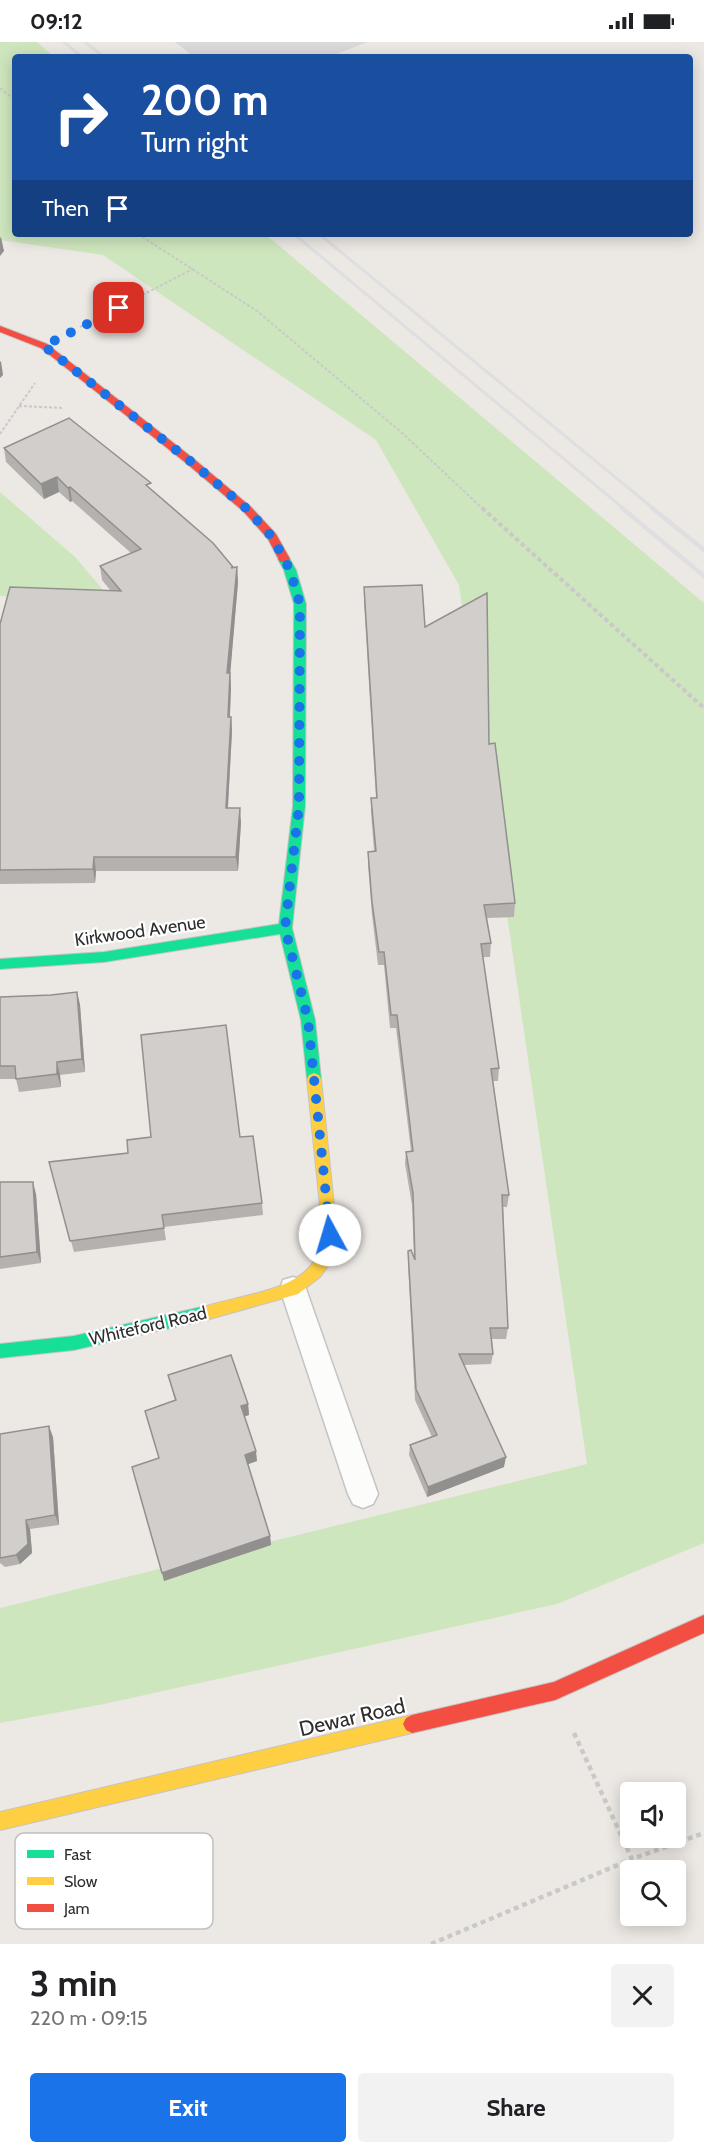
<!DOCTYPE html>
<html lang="en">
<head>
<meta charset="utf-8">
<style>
  :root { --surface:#fff; --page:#f2f2f2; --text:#202124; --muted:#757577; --accent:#1a73e8 }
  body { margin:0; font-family:Cabin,sans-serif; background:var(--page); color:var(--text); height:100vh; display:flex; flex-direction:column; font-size:22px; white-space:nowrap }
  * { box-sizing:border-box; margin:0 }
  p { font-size:20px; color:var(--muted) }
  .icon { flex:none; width:33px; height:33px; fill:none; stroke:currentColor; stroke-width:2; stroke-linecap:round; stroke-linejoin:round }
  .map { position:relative; height:1902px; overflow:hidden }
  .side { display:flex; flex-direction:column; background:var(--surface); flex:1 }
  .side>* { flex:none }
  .top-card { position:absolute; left:12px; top:12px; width:681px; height:183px; border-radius:6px; box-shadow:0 3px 15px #0003; background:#1a4fa0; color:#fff; overflow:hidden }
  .controls { position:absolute; left:620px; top:1740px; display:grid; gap:12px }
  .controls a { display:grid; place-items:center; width:66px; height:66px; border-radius:6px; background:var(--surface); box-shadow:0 3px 15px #0003; font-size:30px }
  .pin { position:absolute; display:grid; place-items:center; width:51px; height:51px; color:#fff; margin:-26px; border-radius:12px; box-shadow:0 3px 9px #0006 }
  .me { position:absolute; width:66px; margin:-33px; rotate:354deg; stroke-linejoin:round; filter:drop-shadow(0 0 4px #0008) }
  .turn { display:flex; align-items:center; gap:21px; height:126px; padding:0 30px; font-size:27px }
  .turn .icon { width:78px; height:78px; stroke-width:2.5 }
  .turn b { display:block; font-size:42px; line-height:51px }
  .then { display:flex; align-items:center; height:57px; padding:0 30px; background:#0003; gap:12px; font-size:22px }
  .round { display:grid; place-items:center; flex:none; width:63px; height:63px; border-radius:6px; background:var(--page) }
  .summary { display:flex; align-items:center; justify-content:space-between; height:102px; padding:0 30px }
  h1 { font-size:36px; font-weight:700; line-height:45px }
  .action { display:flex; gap:12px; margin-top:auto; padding:12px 30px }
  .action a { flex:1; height:69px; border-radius:6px; background:var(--accent); color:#fff; font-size:24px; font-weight:700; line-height:69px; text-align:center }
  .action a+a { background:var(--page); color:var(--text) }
  .status { display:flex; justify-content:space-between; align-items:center; height:42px; padding:0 30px; background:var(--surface); direction:ltr }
  .status svg { height:16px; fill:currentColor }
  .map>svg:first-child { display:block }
</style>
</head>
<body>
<div class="status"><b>09:12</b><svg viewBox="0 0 49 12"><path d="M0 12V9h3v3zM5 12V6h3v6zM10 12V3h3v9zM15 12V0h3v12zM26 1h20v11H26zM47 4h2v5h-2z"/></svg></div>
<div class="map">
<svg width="704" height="1902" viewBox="0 0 704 1902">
  <rect width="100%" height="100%" fill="#ece8e4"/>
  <!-- industrial -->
  <path fill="#dcd9db" d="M175 0H368L328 15H194Z"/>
  <!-- green -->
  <g fill="#cee6be">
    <path d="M0 0H37L54 15H15V192H265L704 561V1501L557 1562 104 1662 0 1681V1566L587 1422 459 543 376 398 103 213 0 198Z"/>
    <path d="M0 450 75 515 110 556 0 554Z"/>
  </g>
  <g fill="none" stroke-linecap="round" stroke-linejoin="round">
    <!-- lane casing -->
    <g stroke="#c5c4c5" stroke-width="3">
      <path id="lane" d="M293 1235 303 1238 306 1247 378 1452 373 1462 363 1466 353 1462 348 1452 280 1247 283 1238Z"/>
    </g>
    <!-- fast casing -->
    <g stroke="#c5c4c5" stroke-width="2">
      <g id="fast">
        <path d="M284 513 288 514 296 528 306 562 305 764 292 886 315 978 321 1037 319 1041 314 1043 309 1041 307 1037 301 978 280 892 104 920 0 927V917L104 910 279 882 293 764 294 562 284 528 278 517Z"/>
        <path d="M206 1264 211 1266 214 1271 211 1276 206 1278 74 1308 0 1316V1302L74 1294Z"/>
      </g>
    </g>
    <!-- slow casing -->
    <g stroke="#c5c4c5" stroke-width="2">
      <g id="slow">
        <path d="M314 1031 319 1033 321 1037 337 1193 328 1224 320 1235 298 1252 206 1278 201 1276 198 1271 201 1266C232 1254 301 1250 316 1215 319 1209 321 1200 323 1193L307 1037 309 1033Z"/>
        <path d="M412 1673 418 1676 421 1682 418 1688 412 1691 0 1788V1770Z"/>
      </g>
    </g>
    <!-- jam casing -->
    <g stroke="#c5c4c5" stroke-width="2">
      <g id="jam">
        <path d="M0 284 47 302 194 417 251 465 276 492 290 517 288 520H280L268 497 243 469 186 421 41 306 0 290Z"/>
        <path d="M704 1573V1591L555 1658 412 1691 406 1688 403 1682 406 1676 412 1673 554 1640Z"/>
      </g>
    </g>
    <!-- path-far2 -->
    <g stroke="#c9c9c8" stroke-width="2" stroke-dasharray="3 2" stroke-linecap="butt">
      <path d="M0 46 15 58"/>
      <path d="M138 192 257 269 401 390 483 467"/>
      <path d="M80 285 193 227"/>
      <path d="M19 364 63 366"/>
      <path d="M0 392 35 341"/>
    </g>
    <!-- path-far1 -->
    <path stroke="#c9c9c8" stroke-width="4" stroke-dasharray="4.5 3" stroke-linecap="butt" d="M482 466 704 666"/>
    <!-- path -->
    <g stroke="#c9c9c8" stroke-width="4.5" stroke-dasharray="5 4" stroke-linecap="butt">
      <path d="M574 1691 632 1817 704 1791"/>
      <path d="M431 1902 632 1817"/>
    </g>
    <!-- lane -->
    <use href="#lane" fill="#fcfcfb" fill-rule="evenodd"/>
    <!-- fast -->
    <use href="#fast" fill="#16e098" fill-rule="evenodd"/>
    <!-- slow -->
    <use href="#slow" fill="#ffcf43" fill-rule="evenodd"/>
    <!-- jam -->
    <use href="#jam" fill="#f24e42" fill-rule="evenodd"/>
    <!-- rail-far1 -->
    <g stroke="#dfdfe1" stroke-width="3">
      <path d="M64 0 82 15"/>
      <path d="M85 0 104 15"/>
      <path d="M294 192 624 467"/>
      <path d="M319 192 654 467"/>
    </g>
    <!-- rail -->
    <g stroke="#dfdfe1" stroke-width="4.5">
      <path d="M622 466 704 534"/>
      <path d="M652 466 704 508"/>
    </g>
  </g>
  <!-- wall -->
  <g fill="#b4b1af">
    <path d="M4 406 151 448 233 526 237 525 238 540 230 631 231 646 230 675H231L232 689 228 766 241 780 238 829H96L95 841 0 842V582L111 549 102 538 100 524 131 511 72 459 70 460 59 450 44 457 6 420Z"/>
    <path d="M364 545 425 585 489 702 515 861 514 875 487 876 491 901 490 915H483L499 1026 498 1039H493L509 1153 507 1165H503L508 1286 506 1297H492L493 1312 491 1322 464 1323 504 1425 427 1455 409 1413 410 1403 432 1395 415 1358 408 1220V1209L414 1215 412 1163 405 1122 406 1110 411 1109 396 986H390L384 923H378L372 873 368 823V810L374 809 371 770V756H376L364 560Z"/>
    <path d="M77 950 80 963 85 1030 60 1033 61 1045 19 1050 16 1037H0V955L51 953Z"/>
    <path d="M240 1095 262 1161 263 1173 164 1185 166 1198 74 1210 49 1120 128 1111Z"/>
    <path d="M0 1140 36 1152 41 1221 0 1227Z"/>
    <path d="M168 1333 248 1362 249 1373 244 1374 257 1419 248 1422 270 1494 271 1503 164 1539 159 1416 145 1369 175 1359Z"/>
    <path d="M0 1392 53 1395 59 1483 30 1487 32 1511 20 1522 5 1525 0 1521Z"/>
  </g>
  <!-- shaded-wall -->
  <g fill="#92908e">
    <path d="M1 195 4 209 0 214V196Z"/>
    <path d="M1 319 3 333 0 336V320Z"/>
    <path d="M57 435 59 450 44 457 41 442Z"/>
    <path d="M70 445 72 459 70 460 68 446Z"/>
    <path d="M237 525 238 540 229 646 227 631Z"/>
    <path d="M230 631 231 646 229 689 228 675Z"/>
    <path d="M231 675 232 689 227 780 226 766Z"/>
    <path d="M240 766 241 780 238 829 236 815Z"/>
    <path d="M94 815 96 829 95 841 93 827Z"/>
    <path d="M77 950 80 963 85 1030 82 1017Z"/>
    <path d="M57 1020 60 1033 61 1045 57 1032Z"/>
    <path d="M33 1140 36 1152 41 1221 37 1210Z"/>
    <path d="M248 1362 249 1373 243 1375 241 1364Z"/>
    <path d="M49 1384 53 1395 59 1483 55 1473Z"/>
    <path d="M256 1409 257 1419 246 1423 245 1413Z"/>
    <path d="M506 1415 504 1425 427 1455 428 1445Z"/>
    <path d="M26 1478 30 1487 32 1511 20 1522 16 1513Z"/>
    <path d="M270 1494 271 1503 164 1539 162 1531Z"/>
  </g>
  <!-- building -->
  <g fill="#d1cecb" stroke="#92908e" stroke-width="1.5">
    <path d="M69 376 151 441 146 443 213 501 233 525 231 526 237 525 227 631H230L228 675H231L226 766H240L236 815H94L93 827 0 828V582L10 545 121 549 100 524 141 507 70 445 68 446 57 435 41 442 4 406Z"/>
    <path d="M422 543 425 585 487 551 489 702 495 701 515 861 484 863 491 901 481 902 499 1026 491 1027 509 1153H502L508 1286H490L493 1312H459L506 1415 428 1445 410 1403 437 1393 416 1347 408 1209 411 1208 415 1218 413 1151 406 1110 413 1109 397 973H391L384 910H379L372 860 368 810 376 809 371 756H377L364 545Z"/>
    <path d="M77 950 82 1017 57 1020V1032L16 1037 15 1024H0V955L51 953Z"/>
    <path d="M226 983 240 1095 253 1094 262 1161 162 1173 164 1186 70 1199 49 1120 128 1111 127 1098 151 1095 141 993Z"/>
    <path d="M0 1140H33L37 1210 0 1215Z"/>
    <path d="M231 1313 248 1362 241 1364 256 1409 245 1413 270 1494 162 1531 132 1425 159 1416 145 1369 176 1358 168 1333Z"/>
    <path d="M49 1384 55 1473 26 1478 28 1502 16 1513 0 1516V1392Z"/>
  </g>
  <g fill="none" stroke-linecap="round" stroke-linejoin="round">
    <!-- route -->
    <path stroke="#1a73e8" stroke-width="10" stroke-dasharray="0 18" d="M119 266 44 304 190 419 247 467 272 495 290 528 300 562 299 764 285 886 308 978 330 1193"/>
  </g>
  <g text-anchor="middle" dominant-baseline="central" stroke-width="4.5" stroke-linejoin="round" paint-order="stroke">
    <!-- street labels -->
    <g font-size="18" fill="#2e2e2e" stroke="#fff">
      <text transform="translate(140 889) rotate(-8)">Kirkwood Avenue</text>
      <text transform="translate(148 1284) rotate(-13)">Whiteford Road</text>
    </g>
    <!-- near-street labels -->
    <g font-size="21" fill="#2e2e2e" stroke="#fff">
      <text transform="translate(352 1675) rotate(-13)">Dewar Road</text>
    </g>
  </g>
  <!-- legend -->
  <rect x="15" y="1791" width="198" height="96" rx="9" fill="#fff" stroke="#c0c0c0" stroke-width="1.5"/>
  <rect x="27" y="1808" width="27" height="8" fill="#16e098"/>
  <rect x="27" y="1835" width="27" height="8" fill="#ffcf43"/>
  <rect x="27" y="1862" width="27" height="8" fill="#f24e42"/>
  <g font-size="16" fill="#2e2e2e">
    <text x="64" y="1818">Fast</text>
    <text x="64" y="1845">Slow</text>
    <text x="64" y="1872">Jam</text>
  </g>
</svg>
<div class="controls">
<a><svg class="icon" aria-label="sound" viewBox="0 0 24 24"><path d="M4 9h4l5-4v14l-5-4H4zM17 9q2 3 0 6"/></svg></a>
<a><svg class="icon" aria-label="search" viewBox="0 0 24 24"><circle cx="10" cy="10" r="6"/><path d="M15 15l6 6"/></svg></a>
</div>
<div class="pin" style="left:119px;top:266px;background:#d93025"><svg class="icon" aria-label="arrive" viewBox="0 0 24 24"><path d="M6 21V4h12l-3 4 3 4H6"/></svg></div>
<svg class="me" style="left:330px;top:1193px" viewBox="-20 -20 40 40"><circle r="19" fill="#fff"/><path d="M0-13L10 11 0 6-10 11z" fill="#1a73e8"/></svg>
<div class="top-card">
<div class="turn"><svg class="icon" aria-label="right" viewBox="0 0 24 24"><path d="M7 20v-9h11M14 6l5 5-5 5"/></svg><div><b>200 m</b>Turn right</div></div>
<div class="then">Then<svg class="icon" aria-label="arrive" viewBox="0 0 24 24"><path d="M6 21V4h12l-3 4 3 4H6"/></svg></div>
</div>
</div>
<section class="side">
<div class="summary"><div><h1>3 min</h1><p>220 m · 09:15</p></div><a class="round"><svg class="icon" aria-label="close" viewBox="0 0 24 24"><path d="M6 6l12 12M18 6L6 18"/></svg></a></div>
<div class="action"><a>Exit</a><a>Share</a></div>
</section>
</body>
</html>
